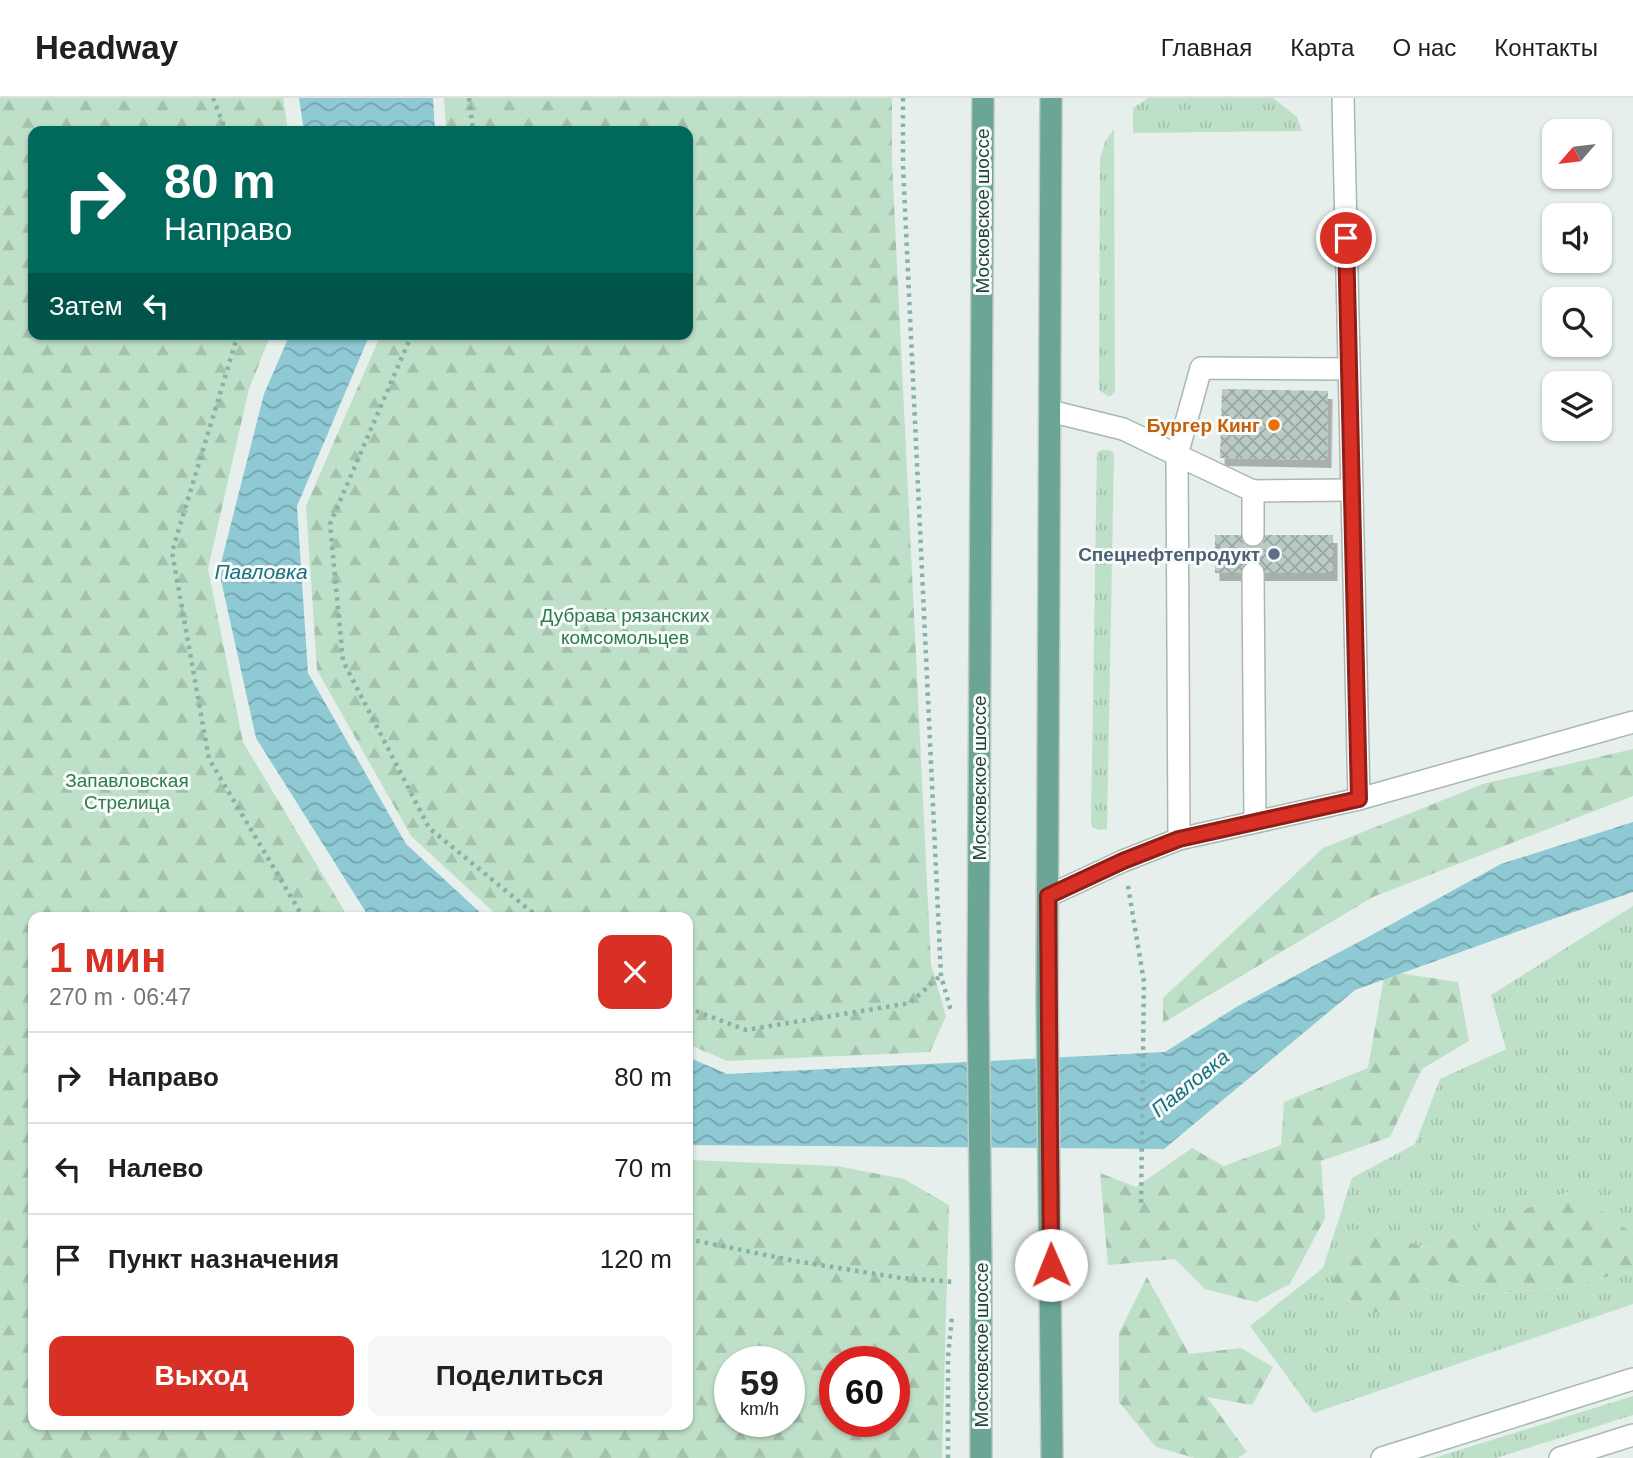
<!DOCTYPE html>
<html lang="ru">
<head>
<meta charset="utf-8">
<style>
  :root { --surface:#fff; --page:#f6f6f6; --text:#202124; --muted:#757577; --line:#e0e0e0; --accent:#d93025 }
  body { margin:0; font-family:Arial,sans-serif; background:var(--page); color:var(--text); height:100vh; display:flex; flex-direction:column; font-size:26px; white-space:nowrap }
  * { box-sizing:border-box; margin:0 }
  p { font-size:23px; color:var(--muted) }
  .icon { flex:none; width:38px; height:38px; fill:none; stroke:currentColor; stroke-width:2; stroke-linecap:round; stroke-linejoin:round }
  .map { position:relative; flex:1; overflow:hidden }
  .panel { position:absolute; left:28px; top:814px; width:665px; height:518px; display:flex; flex-direction:column; background:var(--surface); border-radius:14px; box-shadow:0 2px 5px #0004 }
  .panel>* { flex:none }
  .guide { position:absolute; left:28px; top:28px; width:665px; height:214px; border-radius:14px; box-shadow:0 2px 5px #0004; background:#00695c; color:#fff; overflow:hidden }
  .needle { width:46px; rotate:242deg }
  .buttons { position:absolute; left:1542px; top:21px; display:grid; gap:14px }
  .buttons a { display:grid; place-items:center; width:70px; height:70px; border-radius:14px; background:var(--surface); box-shadow:0 2px 5px #0004; font-size:35px }
  .speed { position:absolute; left:714px; top:1248px; display:flex; gap:14px; font-size:35px; font-weight:700; text-align:center }
  .speed>* { display:grid; place-content:center; width:91px; height:91px; border-radius:50%; background:var(--surface); box-shadow:0 2px 5px #0004; line-height:1 }
  .speed small { font-size:18px; font-weight:400 }
  .speed .limit { border:10px solid #d22; background:#fff; color:#111 }
  .pin { position:absolute; display:grid; place-items:center; width:60px; height:60px; color:#fff; margin:-30px; border:4px solid #fff; border-radius:50%; box-shadow:0 2px 7px #0007 }
  .me { position:absolute; width:77px; margin:-38px; rotate:359deg; stroke-linejoin:round; filter:drop-shadow(0 0 5px #0008) }
  .turn { display:flex; align-items:center; gap:24px; height:147px; padding:0 21px; font-size:32px }
  .turn .icon { width:91px; height:91px; stroke-width:2.5 }
  .turn b { display:block; font-size:49px; line-height:60px }
  .then { display:flex; align-items:center; height:66px; padding:0 21px; background:#0003; gap:14px; font-size:26px }
  .round { display:grid; place-items:center; flex:none; width:74px; height:74px; border-radius:14px; background:var(--page) }
  .headline { display:flex; align-items:center; justify-content:space-between; height:119px; padding:0 21px }
  h1 { font-size:42px; font-weight:700; line-height:52px; color:var(--accent) }
  .primary-button { display:flex; gap:14px; margin-top:auto; padding:14px 21px }
  .primary-button a { flex:1; height:80px; border-radius:14px; background:var(--accent); color:#fff; font-size:28px; font-weight:700; line-height:80px; text-align:center }
  .primary-button a+a { background:var(--page); color:var(--text) }
  ul { padding:0; list-style:none }
  li { display:flex; align-items:center; gap:21px; height:91px; padding:0 21px; border-top:2px solid var(--line) }
  li div { flex:1 }
  li b { display:block; font-size:26px }
  li em { font-style:normal }
  header { display:flex; align-items:center; gap:42px; box-sizing:border-box; height:98px; padding:0 35px; background:var(--surface); border-bottom:2px solid var(--line) }
  header strong { font-size:33px }
  nav { display:flex; gap:38px; margin-inline-start:auto; font-size:24px }
  .map>svg:first-child { display:block }
</style>
</head>
<body>
<header>
<strong>Headway</strong>
<nav><a>Главная</a><a>Карта</a><a>О нас</a><a>Контакты</a></nav>
</header>
<div class="map">
<svg width="1633" height="1360" viewBox="0 0 1633 1360">
  <defs>
    <pattern id="grass-tufts" width="24" height="20" patternUnits="userSpaceOnUse" patternTransform="scale(1.75)"><rect width="24" height="20" fill="#bfe0c8"/><path d="M3 7l-1-3M5 7V3M7 7l1-3M15 17l-1-3M17 17v-4M19 17l1-3" fill="none" stroke="#a4c1ad"/></pattern>
    <pattern id="forest-firs" width="22" height="20" patternUnits="userSpaceOnUse" patternTransform="scale(1.75)"><rect width="22" height="20" fill="#bfe0c8"/><path d="M5 1l3.5 6h-7zM16 11l3.5 6h-7z" fill="#a4c1ad"/></pattern>
    <pattern id="water-waves" width="16" height="10" patternUnits="userSpaceOnUse" patternTransform="scale(1.75)"><rect width="16" height="10" fill="#8ec9d4"/><path d="M0 5q4-4 8 0t8 0" fill="none" stroke="#74a5ad"/></pattern>
    <pattern id="building-cross-hatch" width="8" height="8" patternUnits="userSpaceOnUse" patternTransform="scale(1.75)"><rect width="8" height="8" fill="#bbcac4"/><path d="M0 0l8 8M0 8l8-8" fill="none" stroke="#98a6a0"/></pattern>
    <filter id="shadow"><feDropShadow dx="4.5" dy="8" stdDeviation="0" flood-color="#0004"/></filter>
  </defs>
  <rect width="100%" height="100%" fill="#e6efeb"/>
  <!-- grass -->
  <g fill="url(#grass-tufts)">
    <path d="M1148 0H1273L1297 19 1302 33 1133 35V10Z"/>
    <path d="M1114 31 1115 293 1112 297 1109 299 1099 292 1100 60 1105 44Z"/>
    <path d="M1102 352H1109L1114 355 1107 731 1099 732 1092 729 1091 722 1097 355Z"/>
    <path d="M1633 808V1136L1573 1092 1428 1150 1365 1131 1314 1214 1346 1201 1376 1215 1445 1182 1482 1196 1555 1191 1633 1173V1206L1314 1315 1250 1228 1323 1170 1352 1080 1415 1046 1440 981 1506 951 1491 897Z"/>
    <path d="M1633 1298V1317L1496 1360H1434Z"/>
  </g>
  <!-- forest -->
  <g fill="url(#forest-firs)" fill-rule="evenodd">
    <path d="M0 0H283L288 33H33V236H271L249 291 208 471 243 644 348 819H33V1326H688V1062L837 1068 904 1081 949 1107 942 1360H0ZM730 1264H789V1323H730ZM835 1264H894V1323H835Z"/>
    <path d="M444 0H892V64L931 867 946 918 930 954 727 963 688 946V819H499L411 738 317 572 306 408 381 236H688V33H446Z"/>
    <path d="M1633 651V698L1373 799 1163 925V900L1323 750 1483 686Z"/>
    <path d="M1385 873 1458 884 1469 943 1422 971 1390 1039 1321 1063 1325 1120 1290 1186 1256 1204 1205 1191 1175 1161 1108 1167 1100 1075 1136 1089 1192 1050 1224 1068 1281 1047 1284 1004 1368 970Z"/>
    <path d="M1573 1092 1633 1136V1173L1555 1191 1482 1196 1445 1182 1376 1215 1346 1201 1312 1215 1365 1131 1428 1150Z"/>
    <path d="M1147 1179 1189 1256 1241 1250 1273 1269 1252 1307 1207 1299 1247 1354 1238 1360H1195L1156 1349 1119 1304V1235Z"/>
  </g>
  <!-- water -->
  <g fill="url(#water-waves)">
    <path d="M299 0H433L435 33H304Z"/>
    <path d="M290 236H370L297 408 308 575 406 746 485 819H369L256 640 219 473 264 296Z"/>
    <path d="M1633 724V794L1547 823 1355 892 1164 1051 688 1047V959L727 976 1165 954 1238 908 1368 839 1501 766Z"/>
  </g>
  <!-- building -->
  <g fill="url(#building-cross-hatch)" filter="url(#shadow)">
    <path d="M1222 291 1328 293 1327 362 1220 360Z"/>
    <rect x="1215" y="437" width="118" height="38"/>
  </g>
  <g fill="none" stroke-linecap="round" stroke-linejoin="round">
    <!-- minor-tunnel -->
    <path stroke="#bfccc8" stroke-width="21" stroke-dasharray="21 10" stroke-linecap="butt" d="M1253 437V475"/>
    <!-- minor casing -->
    <g stroke="#a8b8b2" stroke-width="24">
      <g id="minor">
        <path d="M1343 0 1359 701"/>
        <path d="M1050 313 1123 331 1177 357 1179 741"/>
        <path d="M1253 393 1352 392"/>
        <path d="M1253 437V393L1177 357 1201 270 1349 271"/>
        <path d="M1253 475 1255 724"/>
        <path d="M1048 798 1123 763 1179 741 1359 701 1633 624"/>
        <path d="M1382 1360 1633 1281"/>
        <path d="M1560 1360 1633 1337"/>
      </g>
    </g>
    <!-- major casing -->
    <g stroke="#c2cac8" stroke-width="24">
      <g id="major">
        <path d="M1051 0 1047 898 1052 1360"/>
        <path d="M981 1360V1167L978 900 983 0"/>
      </g>
    </g>
    <!-- path -->
    <g stroke="#86b3a5" stroke-width="4.5" stroke-dasharray="3.5 5" stroke-linecap="butt">
      <path d="M213 0 226 33"/>
      <path d="M469 0 473 33"/>
      <path d="M903 0V68L941 878 951 913"/>
      <path d="M238 236 172 454 209 661 303 819"/>
      <path d="M412 236 330 426 343 563 429 730 538 819"/>
      <path d="M1128 788 1144 884 1141 1106"/>
      <path d="M688 910 746 932 910 905 940 878"/>
      <path d="M688 1141 795 1163 901 1180 955 1184"/>
      <path d="M948 1360V1259L952 1218"/>
    </g>
    <!-- minor -->
    <use href="#minor" stroke="#fff" stroke-width="21"/>
    <!-- major -->
    <use href="#major" stroke="#6aa596" stroke-width="21"/>
  </g>
  <g fill="none" stroke-linecap="round" stroke-linejoin="round">
    <!-- route casing -->
    <g stroke="#8d1f18" stroke-width="18">
      <path id="route" d="M1051 1167 1048 798 1123 763 1179 741 1359 701 1346 140"/>
    </g>
    <!-- route -->
    <use href="#route" stroke="#d93025" stroke-width="12"/>
  </g>
  <!-- markers -->
  <circle fill="#e8710a" stroke="#f7fbf9" stroke-width="2.5" cx="1274" cy="327" r="7"/>
  <circle fill="#5c6f8a" stroke="#f7fbf9" stroke-width="2.5" cx="1274" cy="456" r="7"/>
  <g text-anchor="middle" dominant-baseline="central" stroke-width="6" stroke-linejoin="round" paint-order="stroke">
    <!-- street labels -->
    <g font-size="19" fill="#24423a" stroke="#f7fbf9">
      <text transform="translate(982 113) rotate(-90)">Московское шоссе</text>
      <text transform="translate(979 680) rotate(-90)">Московское шоссе</text>
      <text transform="translate(981 1247) rotate(-90)">Московское шоссе</text>
    </g>
    <!-- food labels -->
    <g font-size="19" font-weight="bold" fill="#c56008" stroke="#f7fbf9" text-anchor="end">
      <text x="1260" y="327">Бургер Кинг</text>
    </g>
    <!-- service labels -->
    <g font-size="19" font-weight="bold" fill="#4e5e75" stroke="#f7fbf9" text-anchor="end">
      <text x="1260" y="456">Спецнефтепродукт</text>
    </g>
    <!-- park labels -->
    <g font-size="19" fill="#2d7a4b" stroke="#f7fbf9">
      <text x="625" y="517">Дубрава рязанских<tspan x="625" dy="22">комсомольцев</tspan></text>
      <text x="127" y="682">Запавловская<tspan x="127" dy="22">Стрелица</tspan></text>
    </g>
    <!-- water labels -->
    <g font-size="21" font-style="italic" fill="#1c6f80" stroke="#f7fbf9">
      <text x="261" y="473">Павловка</text>
      <text transform="translate(1190 985) rotate(-39)">Павловка</text>
    </g>
  </g>
</svg>
<div class="buttons">
<a><svg class="needle" viewBox="-14 -14 28 28"><path d="M0-13l5 13h-10z" fill="#e53935"/><path d="M0 13l5-13h-10z" fill="#757577"/></svg></a>
<a><svg class="icon" aria-label="sound" viewBox="0 0 24 24"><path d="M4 9h4l5-4v14l-5-4H4zM17 9q2 3 0 6"/></svg></a>
<a><svg class="icon" aria-label="search" viewBox="0 0 24 24"><circle cx="10" cy="10" r="6"/><path d="M15 15l6 6"/></svg></a>
<a><svg class="icon" aria-label="layers" viewBox="0 0 24 24"><path d="M12 4l9 5-9 5-9-5zM3 14l9 5 9-5"/></svg></a>
</div>
<div class="speed"><div>59<small>km/h</small></div><div class="limit">60</div></div>
<div class="pin" style="left:1346px;top:140px;background:#d93025"><svg class="icon" aria-label="arrive" viewBox="0 0 24 24"><path d="M6 21V4h12l-3 4 3 4H6"/></svg></div>
<svg class="me" style="left:1051px;top:1167px" viewBox="-20 -20 40 40"><circle r="19" fill="#fff"/><path d="M0-13L10 11 0 6-10 11z" fill="#d93025"/></svg>
<div class="guide">
<div class="turn"><svg class="icon" aria-label="right" viewBox="0 0 24 24"><path d="M7 20v-9h11M14 6l5 5-5 5"/></svg><div><b>80 m</b>Направо</div></div>
<div class="then">Затем<svg class="icon" aria-label="left" viewBox="0 0 24 24"><path d="M17 20v-9H6M10 6l-5 5 5 5"/></svg></div>
</div>
<section class="panel">
<div class="headline"><div><h1>1 мин</h1><p>270 m · 06:47</p></div><a class="round" style="background:#d93025;color:#fff"><svg class="icon" aria-label="close" viewBox="0 0 24 24"><path d="M6 6l12 12M18 6L6 18"/></svg></a></div>
<ul>
<li><svg class="icon" aria-label="right" viewBox="0 0 24 24"><path d="M7 20v-9h11M14 6l5 5-5 5"/></svg><div><b>Направо</b></div><em>80 m</em></li>
<li><svg class="icon" aria-label="left" viewBox="0 0 24 24"><path d="M17 20v-9H6M10 6l-5 5 5 5"/></svg><div><b>Налево</b></div><em>70 m</em></li>
<li><svg class="icon" aria-label="arrive" viewBox="0 0 24 24"><path d="M6 21V4h12l-3 4 3 4H6"/></svg><div><b>Пункт назначения</b></div><em>120 m</em></li>
</ul>
<div class="primary-button"><a>Выход</a><a>Поделиться</a></div>
</section>
</div>
</body>
</html>
